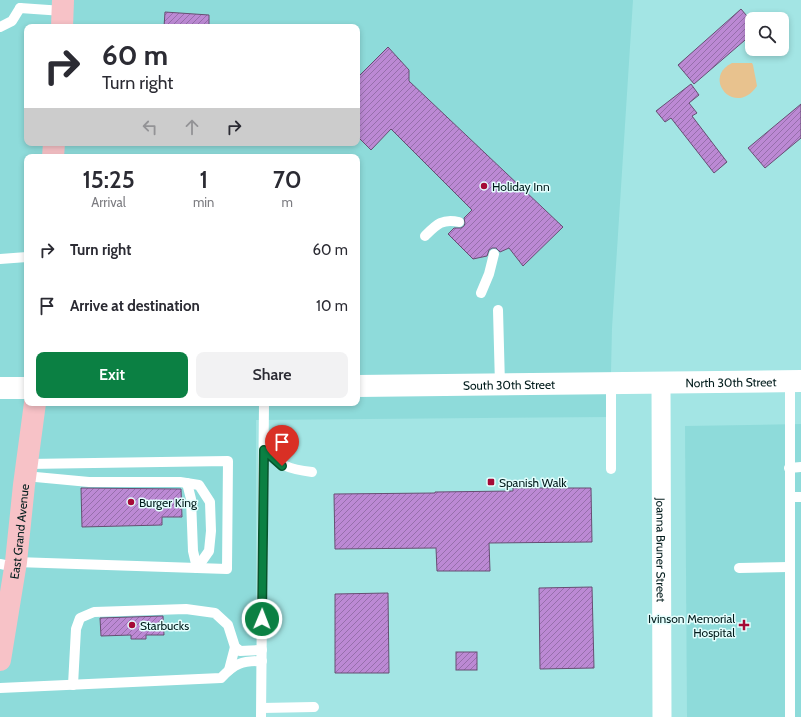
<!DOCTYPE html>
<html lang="en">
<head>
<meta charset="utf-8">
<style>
  :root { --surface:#fff; --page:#f2f2f3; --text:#2b2b33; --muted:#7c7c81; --accent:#0b8043 }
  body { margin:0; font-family:Cabin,sans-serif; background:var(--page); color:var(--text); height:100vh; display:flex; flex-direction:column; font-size:15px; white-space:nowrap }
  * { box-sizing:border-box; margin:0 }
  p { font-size:13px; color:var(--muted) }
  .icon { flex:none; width:22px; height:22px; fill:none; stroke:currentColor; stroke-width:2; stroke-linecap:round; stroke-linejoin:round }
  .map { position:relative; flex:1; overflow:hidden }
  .drawer { position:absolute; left:24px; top:154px; width:336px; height:252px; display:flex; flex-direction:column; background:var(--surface); border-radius:8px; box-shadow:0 2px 6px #0003 }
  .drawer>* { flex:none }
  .hud { position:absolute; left:24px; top:24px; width:336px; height:122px; border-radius:8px; box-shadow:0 2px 6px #0003; background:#fff; color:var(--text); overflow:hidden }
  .tools { position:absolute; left:745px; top:12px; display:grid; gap:8px }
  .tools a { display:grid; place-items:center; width:44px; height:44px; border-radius:8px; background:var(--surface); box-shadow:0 2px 6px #0003; font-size:20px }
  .pin { position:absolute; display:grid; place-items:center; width:34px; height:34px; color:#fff; margin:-41px -17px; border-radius:50% 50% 50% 0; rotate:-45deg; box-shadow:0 0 4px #0007 }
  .pin .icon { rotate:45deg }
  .me { position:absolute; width:44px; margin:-22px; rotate:1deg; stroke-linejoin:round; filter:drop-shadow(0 0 3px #0008) }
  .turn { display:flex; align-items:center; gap:14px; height:84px; padding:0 12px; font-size:18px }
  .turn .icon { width:52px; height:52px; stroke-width:2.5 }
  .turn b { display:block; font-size:28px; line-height:34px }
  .lanes { display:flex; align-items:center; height:38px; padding:0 12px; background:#0003; justify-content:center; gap:20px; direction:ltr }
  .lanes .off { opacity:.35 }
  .eta { display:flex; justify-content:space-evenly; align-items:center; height:68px; text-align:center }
  .eta b { font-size:24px; font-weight:600; line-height:28px }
  .action { display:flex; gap:8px; margin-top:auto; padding:8px 12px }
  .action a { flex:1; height:46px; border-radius:8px; background:var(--accent); color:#fff; font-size:16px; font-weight:600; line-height:46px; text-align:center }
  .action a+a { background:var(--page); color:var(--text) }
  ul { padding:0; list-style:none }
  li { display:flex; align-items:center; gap:12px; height:56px; padding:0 12px }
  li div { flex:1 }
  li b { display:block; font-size:15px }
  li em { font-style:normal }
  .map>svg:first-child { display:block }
</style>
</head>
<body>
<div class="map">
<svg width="801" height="717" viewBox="0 0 801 717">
  <defs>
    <pattern id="building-hatch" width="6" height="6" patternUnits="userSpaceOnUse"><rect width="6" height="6" fill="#bc89d4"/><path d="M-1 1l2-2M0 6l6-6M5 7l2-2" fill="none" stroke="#966fab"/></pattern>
  </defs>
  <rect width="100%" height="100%" fill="#a3e5e4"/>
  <!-- built -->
  <g fill="#8edbda" fill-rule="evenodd">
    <path d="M0 0H633L612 328 610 417 256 420V717H0ZM27 27H357V143H27ZM27 157H357V403H27Z"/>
    <path d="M801 424V717H687L685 426Z"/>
  </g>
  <!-- park -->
  <path fill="#e8c28e" d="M732 63H752L753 65 757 86C735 118 701 78 732 63Z"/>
  <!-- building -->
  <g fill="url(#building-hatch)" stroke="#674e73">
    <path d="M741 9 752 22V34L694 84 678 65Z"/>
    <path d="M165 12 209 15V27H164Z"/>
    <path d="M388 47 409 70V81L563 227 523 266 509 248 500 252 496 248H492L489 250 487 256 473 259 448 234 454 228H461L464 226 465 223 464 218 472 210 391 129 371 150 357 136V78Z"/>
    <path d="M691 84 699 95 689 103 697 113 692 116 727 162 714 173 671 118 665 122 656 111Z"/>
    <path d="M801 104V138L765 168 748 148Z"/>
    <path d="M81 488 181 489 182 517H162V525L82 527Z"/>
    <path d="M513 488H591L592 542 489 543 490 571H437L436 548 335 549 334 494 435 493V492L513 491Z"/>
    <path d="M592 587 594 668 540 669 539 588Z"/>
    <path d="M388 593 389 673H335V594Z"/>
    <path d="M163 616 164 635H146V639H131V635L101 636 100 618Z"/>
    <rect x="456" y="652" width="21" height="18"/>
  </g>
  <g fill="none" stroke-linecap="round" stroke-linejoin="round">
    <!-- service -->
    <g stroke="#fff" stroke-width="10">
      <path d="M20 8 63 11"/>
      <path d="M0 27 12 21 20 8"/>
      <path d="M425 236C436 225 442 218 459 222"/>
      <path d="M0 259 27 257"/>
      <path d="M481 293 489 274 494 254"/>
      <path d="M498 310 500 385"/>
      <path d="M264 449C283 466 286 469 312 472"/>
      <path d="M789 468 801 467"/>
      <path d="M611 469V384"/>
      <path d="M25 476 89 482H180L199 485 210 502 211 531 209 551 197 568"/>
      <path d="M187 483 191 499 193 551 197 568"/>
      <path d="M790 497H801"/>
      <path d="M16 562 227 569 228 461 27 464"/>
      <path d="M0 564 15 567"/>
      <path d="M739 568 789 567"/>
      <path d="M229 670 235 647"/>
      <path d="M73 685 76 629 80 618 94 612 186 609 215 613 228 625 235 647 240 651 262 650"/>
      <path d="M0 688 221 678C235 663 242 661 262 661"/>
      <path d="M262 708 314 707"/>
      <path d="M261 717 264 403"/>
      <path d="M790 717V382"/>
    </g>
    <!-- minor -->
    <path stroke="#fff" stroke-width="19" id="s1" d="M661 383 662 717"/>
    <!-- tertiary -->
    <path stroke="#fff" stroke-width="22" d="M0 388H27"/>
    <!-- secondary -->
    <path stroke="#fff" stroke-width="22" id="s2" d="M357 386 801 381"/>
    <!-- primary -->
    <g stroke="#f7c2c7" stroke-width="22">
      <path d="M62 27 63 0"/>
      <path d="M53 157 54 143"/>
      <path id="s3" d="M0 660 16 562 24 485 35 403"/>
    </g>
  </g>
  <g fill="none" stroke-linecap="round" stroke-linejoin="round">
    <!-- route casing -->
    <g stroke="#07532c" stroke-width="10">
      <path id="route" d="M262 619 264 450 282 466"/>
    </g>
    <!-- route -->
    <use href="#route" stroke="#0b8043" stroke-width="7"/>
  </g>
  <!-- markers -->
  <g fill="#a50a37" stroke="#e4fefd" stroke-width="1.5">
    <circle cx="484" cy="186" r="4"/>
    <rect x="487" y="478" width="8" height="8" rx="2"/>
    <circle cx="131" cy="502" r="4"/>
    <circle cx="132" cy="625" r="4"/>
    <path d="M742 619h4v4h4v4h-4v4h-4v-4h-4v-4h4z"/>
  </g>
  <g text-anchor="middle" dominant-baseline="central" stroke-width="3" stroke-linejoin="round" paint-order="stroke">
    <!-- poi labels -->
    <g font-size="12" fill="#011b1b" stroke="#e4fefd" text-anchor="start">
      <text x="492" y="186">Holiday Inn</text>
      <text x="499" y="482">Spanish Walk</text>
      <text x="139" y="502">Burger King</text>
      <text x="735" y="618" text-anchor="end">Ivinson Memorial<tspan x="735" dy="14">Hospital</tspan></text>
      <text x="140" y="625">Starbucks</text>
    </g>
    <!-- street labels -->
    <g font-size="12" fill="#011b1b" stroke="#e4fefd">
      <text stroke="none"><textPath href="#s2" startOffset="374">North 30th Street</textPath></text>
      <text stroke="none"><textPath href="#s2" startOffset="152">South 30th Street</textPath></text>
      <text stroke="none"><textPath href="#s3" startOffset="130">East Grand Avenue</textPath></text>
      <text stroke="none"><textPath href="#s1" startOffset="167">Joanna Bruner Street</textPath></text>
    </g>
  </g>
</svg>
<div class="tools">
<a><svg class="icon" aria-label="search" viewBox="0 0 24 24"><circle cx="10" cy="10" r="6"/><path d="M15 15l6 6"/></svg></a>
</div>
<div class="pin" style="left:282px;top:466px;background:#d93025"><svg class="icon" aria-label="arrive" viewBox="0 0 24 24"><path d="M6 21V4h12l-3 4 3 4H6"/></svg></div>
<svg class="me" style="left:262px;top:619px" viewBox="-20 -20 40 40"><circle r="17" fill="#0b8043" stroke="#fff" stroke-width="3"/><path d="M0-11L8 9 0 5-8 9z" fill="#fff"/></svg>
<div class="hud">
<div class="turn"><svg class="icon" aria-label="right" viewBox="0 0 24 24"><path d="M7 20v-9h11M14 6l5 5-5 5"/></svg><div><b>60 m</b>Turn right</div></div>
<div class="lanes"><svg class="icon off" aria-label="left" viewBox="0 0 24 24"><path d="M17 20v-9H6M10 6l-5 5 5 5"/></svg><svg class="icon off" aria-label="ahead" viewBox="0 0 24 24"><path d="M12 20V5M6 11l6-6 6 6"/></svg><svg class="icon" aria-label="right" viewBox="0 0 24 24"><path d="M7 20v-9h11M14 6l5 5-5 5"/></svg></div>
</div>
<section class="drawer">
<div class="eta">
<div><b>15:25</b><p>Arrival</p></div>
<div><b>1</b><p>min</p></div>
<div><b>70</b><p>m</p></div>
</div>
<ul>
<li><svg class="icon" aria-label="right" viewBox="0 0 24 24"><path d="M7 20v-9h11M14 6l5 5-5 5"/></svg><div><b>Turn right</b></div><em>60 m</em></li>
<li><svg class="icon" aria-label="arrive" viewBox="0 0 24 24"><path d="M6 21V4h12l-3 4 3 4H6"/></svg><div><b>Arrive at destination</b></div><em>10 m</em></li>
</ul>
<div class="action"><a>Exit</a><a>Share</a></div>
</section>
</div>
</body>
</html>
